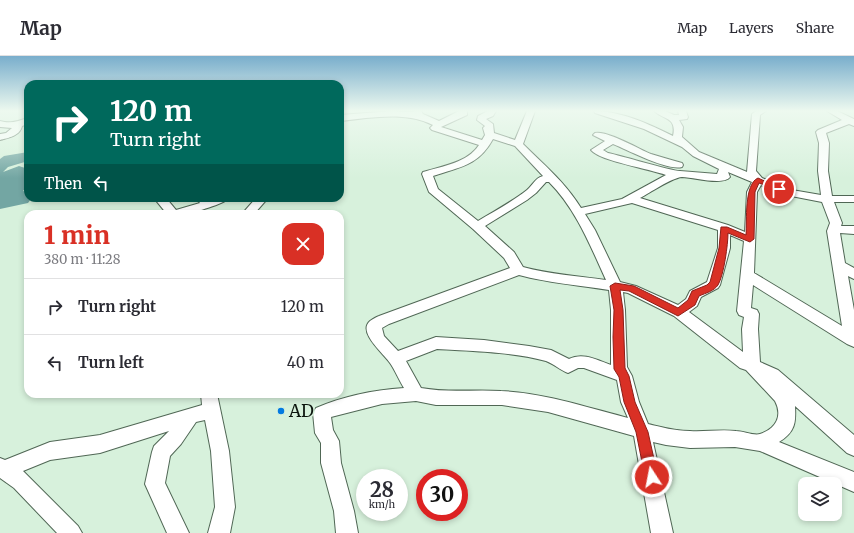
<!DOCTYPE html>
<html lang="en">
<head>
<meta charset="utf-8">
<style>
  :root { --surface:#fff; --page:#f2f2f3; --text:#2b2b33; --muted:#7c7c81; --line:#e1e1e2; --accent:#d93025 }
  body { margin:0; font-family:Merriweather,serif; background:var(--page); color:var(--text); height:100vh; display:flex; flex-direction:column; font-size:15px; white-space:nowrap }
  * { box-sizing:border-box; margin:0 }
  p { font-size:13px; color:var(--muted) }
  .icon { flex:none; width:22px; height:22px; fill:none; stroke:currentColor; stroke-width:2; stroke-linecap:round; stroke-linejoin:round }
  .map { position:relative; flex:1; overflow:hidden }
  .details { position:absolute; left:24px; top:154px; width:320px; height:188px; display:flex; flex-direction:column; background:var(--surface); border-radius:12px; box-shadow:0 2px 6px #0003 }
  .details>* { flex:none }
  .guide { position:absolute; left:24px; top:24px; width:320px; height:122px; border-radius:12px; box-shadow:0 2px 6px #0003; background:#00695c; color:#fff; overflow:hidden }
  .tools { position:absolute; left:798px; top:421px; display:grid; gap:8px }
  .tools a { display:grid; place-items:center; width:44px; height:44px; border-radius:8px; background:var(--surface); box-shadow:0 2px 6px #0003; font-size:20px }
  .speed { position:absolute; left:356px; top:413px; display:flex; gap:8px; font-size:20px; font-weight:700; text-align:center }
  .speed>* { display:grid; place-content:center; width:52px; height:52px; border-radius:50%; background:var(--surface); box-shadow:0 2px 6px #0003; line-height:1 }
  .speed small { font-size:10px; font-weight:400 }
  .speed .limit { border:6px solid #d22; background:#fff; color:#111 }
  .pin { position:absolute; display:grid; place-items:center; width:34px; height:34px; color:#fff; margin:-17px; border:2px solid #fff; border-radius:50%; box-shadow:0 1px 4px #0007 }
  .me { position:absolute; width:44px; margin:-22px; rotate:349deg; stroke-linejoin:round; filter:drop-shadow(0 0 3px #0008) }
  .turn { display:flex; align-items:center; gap:14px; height:84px; padding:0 20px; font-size:18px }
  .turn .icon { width:52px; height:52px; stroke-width:2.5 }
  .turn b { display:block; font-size:28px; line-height:34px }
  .then { display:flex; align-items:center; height:38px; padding:0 20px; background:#0003; gap:8px; font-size:15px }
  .round { display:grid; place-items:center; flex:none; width:42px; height:42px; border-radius:12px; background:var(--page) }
  .overview { display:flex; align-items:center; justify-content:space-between; height:68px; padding:0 20px }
  h1 { font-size:24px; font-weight:800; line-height:30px; color:var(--accent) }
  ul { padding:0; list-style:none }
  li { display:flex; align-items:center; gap:12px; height:56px; padding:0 20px; border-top:1px solid var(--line) }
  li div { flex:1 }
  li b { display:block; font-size:15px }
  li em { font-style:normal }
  header { display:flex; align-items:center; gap:24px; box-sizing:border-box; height:56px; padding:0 20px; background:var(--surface); border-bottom:1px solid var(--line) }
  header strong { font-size:19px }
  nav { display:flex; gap:22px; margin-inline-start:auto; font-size:14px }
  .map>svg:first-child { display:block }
</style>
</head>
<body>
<header>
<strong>Map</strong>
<nav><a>Map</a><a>Layers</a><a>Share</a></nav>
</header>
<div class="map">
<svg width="854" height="477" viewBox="0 0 854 477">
  <rect width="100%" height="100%" fill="#d7f1dc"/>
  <!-- water -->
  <path fill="#73a6a3" d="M28 96V105L8 111 3 116 19 110 28 113V129L23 135 28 136V142L31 143 28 147 0 153V103L4 100Z"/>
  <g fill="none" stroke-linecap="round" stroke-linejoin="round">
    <!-- minor casing -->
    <g stroke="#506755" stroke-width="2">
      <g id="minor">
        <path d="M392 55 406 56 421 55 423 58 439 65 459 55H467V59L441 71 482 84 485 79 483 72 485 70 477 64 478 60 488 55H496L493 60 486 63 493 68 494 77 515 84 527 55H535L523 88C544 109 565 126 581 152L622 143 666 119C650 113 600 105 591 94L605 85 593 79 595 77C606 74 639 93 651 98 661 101 671 104 682 107L683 109 682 111C667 115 628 94 613 88L603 94 608 97C619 99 675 116 680 115L717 118 719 113 693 100 682 91 644 73 595 57 594 55C621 55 649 68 673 80 677 61 664 64 654 55H665L674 59H679L678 55H686L688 61 687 63 679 64 683 71 682 81 699 96 747 116 752 58 756 55H766L760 59 756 115 762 122 792 134 821 139 818 115 819 87 816 76 818 74 842 64 827 55H837L854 63V70L849 68 826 77 829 87 828 115 832 140H854V146H834L842 167 841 170H854V178L840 177 845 207 854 212V223L848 220 854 254V291L847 288 753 229 751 252 757 254 759 258 758 273 760 306 778 314 854 379V400L847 397 795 350C796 367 795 376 779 386L854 416V436L760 395 735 391 690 392 666 389 653 386 673 477H651L634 380 548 356 502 349H436L416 345 382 348 331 361 333 374 339 385 341 407 354 455 358 477H336L334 455 321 407V387L315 377 313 357 316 352C344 340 374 334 404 332 399 324 395 314 390 307 384 298 357 276 370 265 373 263 376 261 379 260L510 212 504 202 473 173 429 136 422 118 423 116C443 110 467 107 479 89L432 74 430 72 433 69C405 55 371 62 340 65V59ZM493 83 515 90 543 120C535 122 533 129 527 134 512 146 494 155 478 165L438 133 433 120C460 111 478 110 493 83ZM728 116 752 126 747 136 745 176 728 169 640 142C650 137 671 122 682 121 693 121 723 130 730 121ZM546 126H549C576 153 590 189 606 224 578 220 549 218 523 211L514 196 485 170 527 144 536 137ZM761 129 786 139 822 146 830 167 827 175 842 270 754 217 757 136ZM632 147 718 174V192L707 226 690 235 686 243 678 249 636 230 620 226 595 174 585 158ZM730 179 744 185 737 255 739 259 744 261 742 273 743 296 689 256 697 250 701 241 718 232 720 229 730 192ZM519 219C548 227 579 229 609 234L611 254V309C597 304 583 296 569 303L551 294 529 290 484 284 436 281 398 295 384 280 382 272 389 268ZM623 236 628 237 674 260 740 312 746 314 775 345C783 360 776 373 760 378 754 380 743 375 736 375 721 373 705 376 690 375 675 375 661 371 648 368L639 346 632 320 627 311 625 254ZM437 293C472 295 512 296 546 305 554 308 560 314 568 317L578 312H584L617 324 621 346 628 362C586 351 545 337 501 335 475 333 448 337 421 332L406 305Z"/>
        <path d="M28 62V68L22 70C20 80 8 82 0 84V78L6 77 12 72 0 71V65C11 68 18 65 28 62Z"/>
        <path d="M154 142H166L176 154 200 147 196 142H208L209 143 229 142C224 148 195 156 186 158 180 159 173 158 167 158Z"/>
        <path d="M256 142H268L254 158H242Z"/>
        <path d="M201 338H217L229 395 235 451 230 477H208L215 451 211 395 205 364 196 366 181 388 170 400 165 427 189 477H167L145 428 152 396 154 390 169 375 100 397 50 404 23 415 78 470 82 477H57L14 432 0 422V402L5 404 50 386 100 379 202 349Z"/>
      </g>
    </g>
    <!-- minor -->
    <use href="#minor" fill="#fff" fill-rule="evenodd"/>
  </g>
  <!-- sky -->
  <linearGradient id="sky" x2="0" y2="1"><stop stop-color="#79aecc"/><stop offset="0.45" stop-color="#edf9ef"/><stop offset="1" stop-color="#edf9ef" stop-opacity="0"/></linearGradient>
  <rect width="854" height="122" fill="url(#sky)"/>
  <!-- route -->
  <path fill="#d93025" stroke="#8d1f18" d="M758 122 782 133 779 135 759 127 755 136 754 183 750 186 728 177C728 188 724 219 718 229 714 235 706 237 699 240L695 249 678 260 629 235 620 234 623 254 625 312 629 320 635 346 648 376 658 421 656 425 652 427 647 425 645 421 636 376 624 346 619 321 614 313 613 281 614 254 610 230 615 227 634 230 678 252 688 244 692 235 707 229 710 226 719 192 721 171H727L746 179C747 165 744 128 758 122Z"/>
  <!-- markers -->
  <circle fill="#037ae1" stroke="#d7f1dc" stroke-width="1.5" cx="281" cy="355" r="4"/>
  <g text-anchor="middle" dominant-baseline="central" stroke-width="3" stroke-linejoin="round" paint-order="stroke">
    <!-- near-poi labels -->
    <g font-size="17" fill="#0c150e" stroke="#d7f1dc" text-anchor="start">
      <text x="289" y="355">AD</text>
    </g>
  </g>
</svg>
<div class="tools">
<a><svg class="icon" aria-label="layers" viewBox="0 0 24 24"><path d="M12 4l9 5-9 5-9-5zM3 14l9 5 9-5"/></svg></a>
</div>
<div class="speed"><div>28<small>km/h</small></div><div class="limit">30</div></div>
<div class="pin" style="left:779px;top:133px;background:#d93025"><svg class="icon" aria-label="arrive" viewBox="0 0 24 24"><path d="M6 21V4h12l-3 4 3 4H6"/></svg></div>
<svg class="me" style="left:652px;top:421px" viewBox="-20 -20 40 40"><circle r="17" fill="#d93025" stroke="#fff" stroke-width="3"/><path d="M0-11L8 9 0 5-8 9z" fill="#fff"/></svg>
<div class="guide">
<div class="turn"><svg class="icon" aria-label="right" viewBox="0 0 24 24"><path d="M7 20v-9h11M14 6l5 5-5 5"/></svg><div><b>120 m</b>Turn right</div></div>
<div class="then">Then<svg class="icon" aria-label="left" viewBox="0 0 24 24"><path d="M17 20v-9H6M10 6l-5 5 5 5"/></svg></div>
</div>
<section class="details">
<div class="overview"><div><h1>1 min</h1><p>380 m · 11:28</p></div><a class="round" style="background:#d93025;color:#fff"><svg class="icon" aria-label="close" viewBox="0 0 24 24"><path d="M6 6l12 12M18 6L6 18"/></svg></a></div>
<ul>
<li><svg class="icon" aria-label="right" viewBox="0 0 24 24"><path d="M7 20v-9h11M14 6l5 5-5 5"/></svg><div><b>Turn right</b></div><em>120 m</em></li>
<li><svg class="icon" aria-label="left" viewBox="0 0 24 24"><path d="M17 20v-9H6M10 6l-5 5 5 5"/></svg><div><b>Turn left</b></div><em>40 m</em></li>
</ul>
</section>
</div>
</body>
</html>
